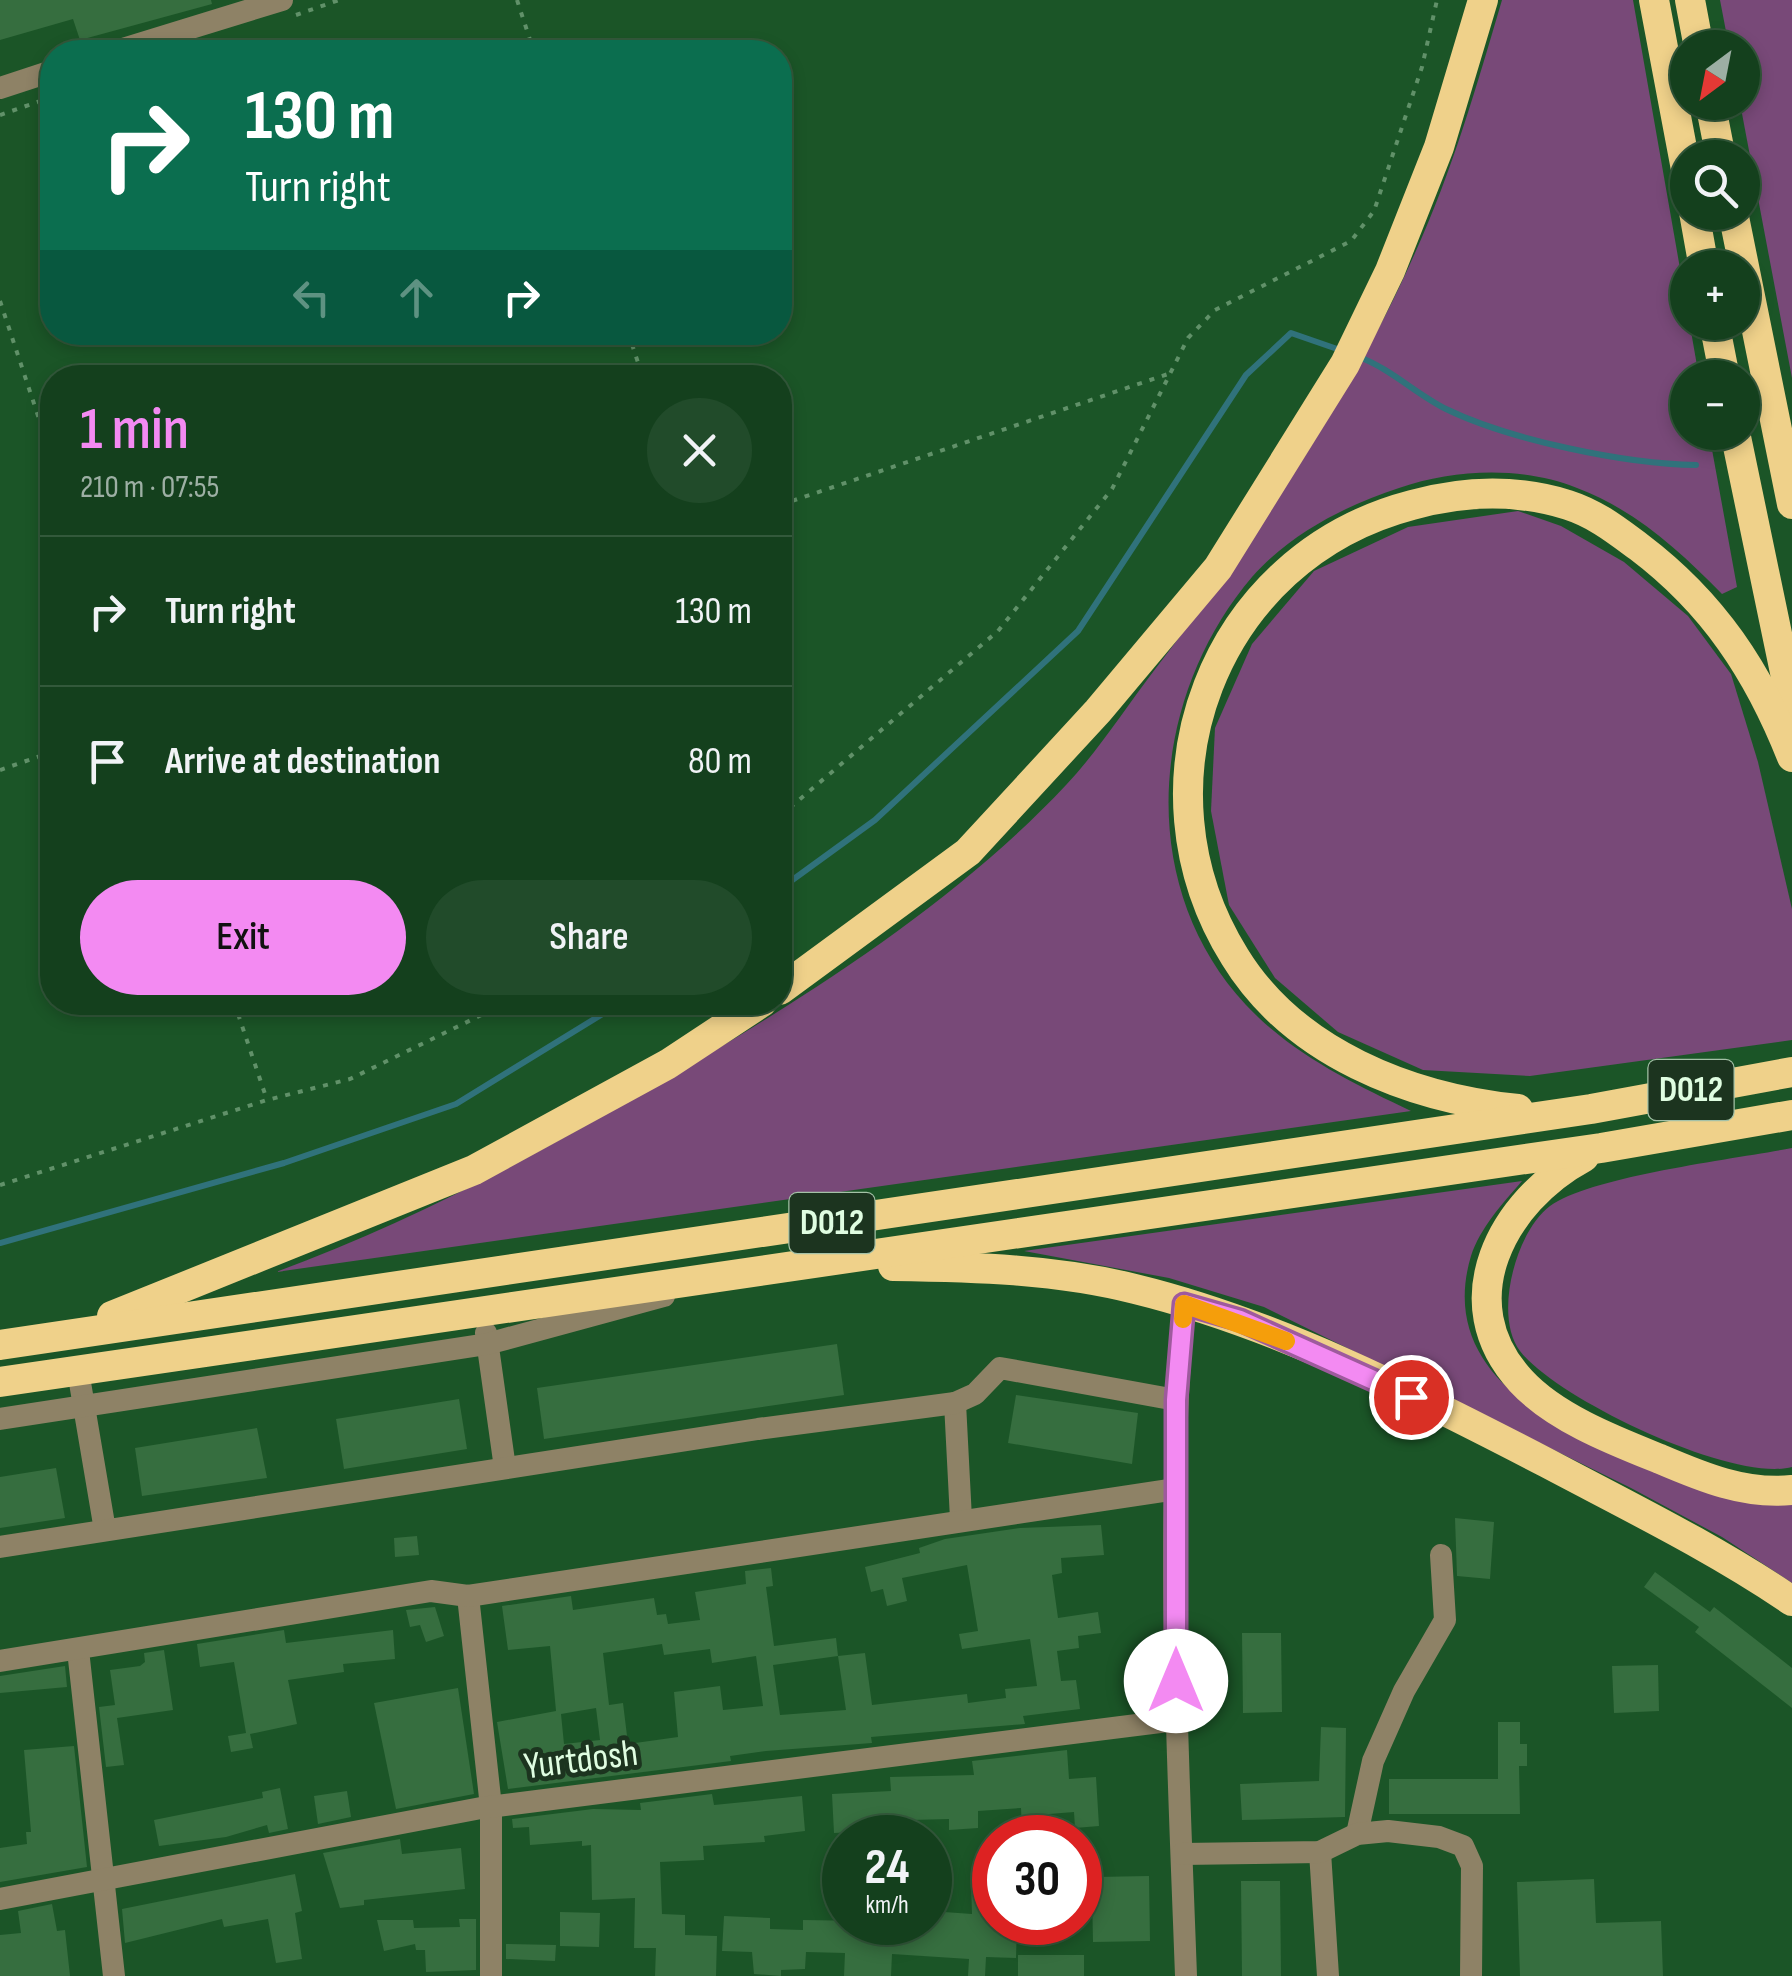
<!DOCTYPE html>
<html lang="en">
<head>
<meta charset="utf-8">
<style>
  :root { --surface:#14401d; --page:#214b2a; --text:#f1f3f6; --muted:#9dafa4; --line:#33593b; --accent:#f38af2 }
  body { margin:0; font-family:"Sofia Sans Condensed",sans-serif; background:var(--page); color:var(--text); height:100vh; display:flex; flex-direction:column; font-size:38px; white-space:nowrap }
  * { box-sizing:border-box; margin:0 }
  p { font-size:32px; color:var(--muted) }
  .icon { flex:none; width:55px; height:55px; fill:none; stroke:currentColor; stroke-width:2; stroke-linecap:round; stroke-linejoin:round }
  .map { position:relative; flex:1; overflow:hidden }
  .side { position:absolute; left:40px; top:365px; width:752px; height:650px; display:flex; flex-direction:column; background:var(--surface); border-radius:40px; box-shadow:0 5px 15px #0003,0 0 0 2px var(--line) }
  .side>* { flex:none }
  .guide { position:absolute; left:40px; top:40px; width:752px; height:305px; border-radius:40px; box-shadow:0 5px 15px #0003,0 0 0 2px var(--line); background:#0b6e4f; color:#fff; overflow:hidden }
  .needle { width:65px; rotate:212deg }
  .controls { position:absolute; left:1670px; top:30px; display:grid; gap:20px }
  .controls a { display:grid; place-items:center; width:90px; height:90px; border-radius:50%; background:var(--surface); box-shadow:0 5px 15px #0003,0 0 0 2px var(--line); font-size:50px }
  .speed { position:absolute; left:822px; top:1815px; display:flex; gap:20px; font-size:50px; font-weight:700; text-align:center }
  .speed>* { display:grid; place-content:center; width:130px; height:130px; border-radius:50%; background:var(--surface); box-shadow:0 5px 15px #0003,0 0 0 2px var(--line); line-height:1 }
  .speed small { font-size:25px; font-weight:400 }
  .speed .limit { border:15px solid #d22; background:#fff; color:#111 }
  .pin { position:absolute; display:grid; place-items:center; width:85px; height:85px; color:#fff; margin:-42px; border:5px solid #fff; border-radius:50%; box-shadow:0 2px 10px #0007 }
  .me { position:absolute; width:110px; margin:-55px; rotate:0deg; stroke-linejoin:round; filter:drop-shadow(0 0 8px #0008) }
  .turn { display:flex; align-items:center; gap:35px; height:210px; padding:0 40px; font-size:45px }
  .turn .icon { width:130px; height:130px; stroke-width:2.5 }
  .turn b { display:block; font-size:70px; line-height:85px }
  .lanes { display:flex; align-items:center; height:95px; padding:0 40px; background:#0003; justify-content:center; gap:50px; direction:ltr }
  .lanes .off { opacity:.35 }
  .round { display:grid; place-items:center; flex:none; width:105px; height:105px; border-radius:52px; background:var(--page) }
  .headline { display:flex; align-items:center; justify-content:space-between; height:170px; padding:0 40px }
  h1 { font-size:60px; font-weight:600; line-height:75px; color:var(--accent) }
  .cta { display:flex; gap:20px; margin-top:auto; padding:20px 40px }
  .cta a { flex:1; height:115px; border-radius:60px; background:var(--accent); color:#111; font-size:40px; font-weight:600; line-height:115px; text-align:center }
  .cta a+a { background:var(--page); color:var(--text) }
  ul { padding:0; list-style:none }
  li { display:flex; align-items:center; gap:30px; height:150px; padding:0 40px; border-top:2px solid var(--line) }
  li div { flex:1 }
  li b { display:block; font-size:38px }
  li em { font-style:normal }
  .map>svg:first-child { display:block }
</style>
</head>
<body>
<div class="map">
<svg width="1792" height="1976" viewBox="0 0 1792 1976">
  <rect width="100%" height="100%" fill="#1b5527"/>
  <!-- green -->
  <g fill="#784978">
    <path d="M1502 0H1633L1699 377 1688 378V432L1709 433 1737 587 1722 594C1679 550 1635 510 1577 488 1522 466 1455 469 1399 488 1346 505 1290 534 1252 577 1150 697 1134 885 1246 1005 1292 1054 1352 1083 1411 1111L276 1272C424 1217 561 1142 697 1061 825 985 963 895 1066 785 1099 750 1126 707 1156 668 1250 546 1353 394 1415 253 1452 172 1477 85 1502 0Z"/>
    <path d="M1720 0H1792V378L1740 103 1742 48 1729 47Z"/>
    <path d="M1518 511 1561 526 1624 562 1688 616 1731 674 1758 762 1792 909V1040L1530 1076 1423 1070 1338 1032 1275 978 1229 905 1211 811 1215 728 1252 644 1314 571 1408 527Z"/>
    <path d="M1792 1148V1467C1733 1483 1557 1399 1520 1351 1493 1316 1516 1231 1550 1206 1591 1176 1736 1159 1792 1148Z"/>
    <path d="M1522 1181C1503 1203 1480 1228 1471 1256 1437 1370 1548 1425 1632 1460 1685 1483 1734 1507 1792 1504V1583L1722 1537 1631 1488 1264 1307 1169 1278 1024 1251Z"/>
  </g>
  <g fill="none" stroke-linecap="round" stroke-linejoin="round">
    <!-- stream -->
    <g stroke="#30727b" stroke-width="6">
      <path d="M1359 357C1391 369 1416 394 1446 409 1510 440 1625 464 1696 465"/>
      <path d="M780 889 875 820 1078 631 1246 375 1291 333 1343 351"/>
      <path d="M0 1243 284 1163 456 1104 622 1002"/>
    </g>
  </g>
  <!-- building -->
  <g fill="#366e3f" fill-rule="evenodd">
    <path d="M0 0H211L212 4 80 40 73 19 0 40Z"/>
    <path d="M837 1344 844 1395 544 1439 537 1388Z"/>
    <path d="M1016 1395 1138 1413 1132 1464 1008 1443Z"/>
    <path d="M459 1399 467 1449 344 1469 336 1419Z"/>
    <path d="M257 1428 267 1478 142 1496 135 1448Z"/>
    <path d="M56 1468 65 1518 0 1528V1477Z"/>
    <path d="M1455 1518 1494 1522 1490 1579 1457 1576Z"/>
    <path d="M1101 1525 1104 1555 1061 1558 1062 1573 1052 1575 1058 1618 1098 1612 1101 1633 1078 1636 1079 1648 1057 1651 1061 1681 1076 1680 1080 1709 1023 1716 1025 1724 871 1737 872 1743 766 1751 730 1756 731 1761 508 1789 497 1722 556 1711 550 1646 508 1650 502 1606 571 1596 573 1610 654 1598 657 1615 666 1614 668 1624 700 1620 695 1592 746 1584 745 1571 771 1568 773 1586 766 1587 774 1646 836 1638 838 1656 865 1653 872 1705 967 1694 968 1703 1006 1698 1005 1689 1037 1686 1030 1639 962 1649 959 1634 978 1631 967 1565 902 1578 907 1601 887 1606 883 1589 871 1592 865 1567 920 1553 919 1548 945 1539 1020 1528ZM662 1644 664 1655 710 1649 712 1663 756 1656 763 1706 723 1710 720 1686 674 1692 678 1737 628 1744 623 1703 609 1705 603 1653ZM838 1656 846 1710 780 1715 773 1665ZM596 1708 600 1740 564 1744 561 1714Z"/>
    <path d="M417 1536 419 1555 395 1557 394 1538Z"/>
    <path d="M1655 1572 1710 1612 1714 1607 1792 1668V1708L1695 1632 1699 1627 1644 1587Z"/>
    <path d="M435 1607 444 1636 426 1642 420 1625 410 1627 406 1610Z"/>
    <path d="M284 1630 286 1643 393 1630 395 1659 343 1664 344 1672 288 1680 297 1724 250 1734 253 1748 231 1752 228 1736 246 1733 234 1662 200 1667 197 1644Z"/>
    <path d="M1242 1633H1281L1282 1712 1243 1713Z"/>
    <path d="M164 1650 173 1710 117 1718 124 1765 106 1767 99 1707 115 1705 110 1670 140 1666 145 1662 144 1653Z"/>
    <path d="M1658 1665 1659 1711 1614 1713 1612 1666Z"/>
    <path d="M65 1666 67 1687 0 1693V1676Z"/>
    <path d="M458 1688 474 1794 396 1809 374 1703Z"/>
    <path d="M1498 1722H1520V1744H1527V1766H1519L1520 1814H1389V1779H1498Z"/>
    <path d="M1321 1727 1346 1728 1345 1817 1242 1820 1240 1784 1319 1781Z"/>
    <path d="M74 1746 87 1867 0 1882V1848L27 1844 26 1832H31L24 1750Z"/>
    <path d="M1067 1750 1069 1779 1096 1777 1099 1826 1075 1828 1074 1812 1037 1815 1038 1830H1022L1021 1808 978 1811V1828L949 1830V1819L872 1821V1831L834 1833 832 1794 891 1791 890 1777 974 1775 972 1761Z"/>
    <path d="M280 1788 288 1829 269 1833 267 1825 226 1837 159 1846 154 1820 263 1798 262 1792Z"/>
    <path d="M347 1791 351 1817 318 1824 314 1796Z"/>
    <path d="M712 1794 714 1805 802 1796 805 1831 764 1836 765 1842 703 1846 704 1860 660 1862 662 1914 685 1915V1935L717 1936 716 1976H655L656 1948H634L635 1898 592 1900 591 1845 582 1846V1841L530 1845 529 1827 513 1828 512 1819 593 1809 641 1810 640 1803Z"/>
    <path d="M400 1839 402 1854 461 1848 465 1889 364 1900V1905L340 1908 323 1853Z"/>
    <path d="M1096 1866V1877L1149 1876 1150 1941 1093 1942 1092 1893 1080 1894V1867Z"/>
    <path d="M295 1874 302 1911 295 1913 302 1959 276 1963 268 1919 224 1927 222 1919 125 1943 122 1909Z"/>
    <path d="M1594 1879 1596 1923 1661 1921 1663 1976H1520L1517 1882Z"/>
    <path d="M1241 1881H1280L1281 1976H1242Z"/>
    <path d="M971 1882H995V1922H1017L1016 1958 986 1957 985 1976H968L969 1959 892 1954 891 1976H844L845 1953 806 1952 805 1969 781 1970V1976L754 1974 752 1952 722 1951 724 1916 770 1918V1929L803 1930V1920L930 1922V1911L972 1914Z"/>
    <path d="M52 1904 57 1931 65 1930 70 1976H0V1935L21 1933 18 1911Z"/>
    <path d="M560 1912 600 1913 599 1947 560 1946Z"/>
    <path d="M459 1919H476V1970L426 1972 425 1950H416L415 1944 384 1951 377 1920H413L414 1928 460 1927Z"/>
    <path d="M506 1944 556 1945 555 1961 506 1959Z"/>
    <rect x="1018" y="1955" width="66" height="21"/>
  </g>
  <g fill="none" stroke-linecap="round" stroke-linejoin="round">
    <!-- path -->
    <g stroke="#619169" stroke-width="4" stroke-dasharray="5 8" stroke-linecap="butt">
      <path d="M517 0 534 52"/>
      <path d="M296 15 339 0"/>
      <path d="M0 115 52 97"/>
      <path d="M0 301 52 458"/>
      <path d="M628 332 643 378"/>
      <path d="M780 505 1168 374"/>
      <path d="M0 770 52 752"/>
      <path d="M780 797 785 812"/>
      <path d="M780 816 998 631 1112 489 1188 338 1215 310 1351 241 1374 211 1422 67 1437 0"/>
      <path d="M234 1002 267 1100"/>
      <path d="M0 1185 267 1100 350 1079 508 1002"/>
    </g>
    <!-- minor -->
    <g stroke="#8e8266" stroke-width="22">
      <path d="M113 52 282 0"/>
      <path d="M0 88 52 71"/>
      <path d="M1184 1304C1165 1527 1178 1752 1186 1976"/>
      <path d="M486 1333 505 1468"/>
      <path d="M78 1371 105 1530"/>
      <path d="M955 1403 961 1519"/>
      <path d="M0 1419 487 1344 664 1296"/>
      <path d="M0 1547 758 1429 955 1403 975 1394 1000 1368 1176 1400"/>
      <path d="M468 1596 491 1807V1976"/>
      <path d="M78 1650 114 1976"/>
      <path d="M0 1661 431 1591 468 1596 1176 1489"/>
      <path d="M1357 1834 1373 1761 1404 1691 1445 1620 1441 1555"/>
      <path d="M1320 1852 1328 1976"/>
      <path d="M1182 1854 1320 1852 1357 1834 1388 1831 1439 1837 1463 1846 1472 1866 1471 1976"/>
      <path d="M0 1899 481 1808 1176 1720"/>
    </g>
    <!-- highway -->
    <g stroke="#efd18a" stroke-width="30">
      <path d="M1654 0 1688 180"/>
      <path d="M1690 0 1699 48"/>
      <path d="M1710 102 1721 158"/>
      <path d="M1694 212 1704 268"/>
      <path d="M1733 212 1792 504"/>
      <path d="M1714 322 1725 378"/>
      <path d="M1735 432 1792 706"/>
      <path d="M780 990 968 852 1098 711 1218 568 1345 364 1390 271 1439 147 1483 0"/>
      <path d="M1518 1109C1410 1098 1294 1053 1235 957 1127 784 1213 557 1412 505 1463 491 1517 489 1568 505 1596 514 1616 530 1639 547 1713 603 1758 671 1792 757"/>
      <path d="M1584 1157C1502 1201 1448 1302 1521 1381 1555 1418 1615 1441 1660 1459 1702 1477 1745 1495 1792 1490"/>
      <path d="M893 1266C973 1267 1056 1269 1135 1289 1278 1324 1416 1395 1547 1463 1630 1507 1714 1548 1792 1601"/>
      <path d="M112 1316 474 1170 668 1064 762 1002"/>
      <path d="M0 1345 1591 1109 1792 1072"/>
      <path d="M0 1382 1601 1148 1792 1115"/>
    </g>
  </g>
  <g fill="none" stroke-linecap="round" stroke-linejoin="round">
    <!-- route casing -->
    <g stroke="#9e5a9d" stroke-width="25">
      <path id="route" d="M1176 1681V1400L1184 1304 1240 1320 1411 1397"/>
    </g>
    <!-- route -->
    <use href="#route" stroke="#f38af2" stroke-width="18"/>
    <!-- slow -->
    <path stroke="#f59e0b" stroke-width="18" d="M1183 1319 1184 1304 1286 1341"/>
  </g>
  <g text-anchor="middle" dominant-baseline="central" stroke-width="10" stroke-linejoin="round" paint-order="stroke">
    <!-- shield labels -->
    <g fill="#1c341f" stroke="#a4c1a7" stroke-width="2.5">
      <rect x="1648.5" y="1060" width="85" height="60" rx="8"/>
      <rect x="789.5" y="1193" width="85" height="60" rx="8"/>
    </g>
    <g font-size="35" font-weight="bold" fill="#dffde1">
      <text x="1691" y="1090">D012</text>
      <text x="832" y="1223">D012</text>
    </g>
    <!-- street labels -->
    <g font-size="38" fill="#dffde1" stroke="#1c341f">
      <text transform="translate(581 1760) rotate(-7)">Yurtdosh</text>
    </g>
  </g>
</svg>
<div class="controls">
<a><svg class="needle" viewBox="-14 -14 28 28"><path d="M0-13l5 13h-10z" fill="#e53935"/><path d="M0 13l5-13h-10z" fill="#9dafa4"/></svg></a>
<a><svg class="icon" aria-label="search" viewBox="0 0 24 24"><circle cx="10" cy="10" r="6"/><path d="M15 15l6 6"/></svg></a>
<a>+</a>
<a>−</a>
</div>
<div class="speed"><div>24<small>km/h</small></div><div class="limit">30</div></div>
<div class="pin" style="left:1411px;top:1397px;background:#d93025"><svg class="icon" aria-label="arrive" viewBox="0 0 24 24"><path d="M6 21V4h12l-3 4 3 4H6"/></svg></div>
<svg class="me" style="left:1176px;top:1681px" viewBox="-20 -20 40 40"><circle r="19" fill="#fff"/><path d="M0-13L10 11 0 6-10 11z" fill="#f38af2"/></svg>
<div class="guide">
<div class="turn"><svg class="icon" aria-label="right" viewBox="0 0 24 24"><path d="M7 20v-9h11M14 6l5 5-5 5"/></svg><div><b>130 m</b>Turn right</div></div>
<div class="lanes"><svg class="icon off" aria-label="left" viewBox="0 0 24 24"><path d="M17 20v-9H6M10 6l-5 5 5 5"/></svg><svg class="icon off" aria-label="ahead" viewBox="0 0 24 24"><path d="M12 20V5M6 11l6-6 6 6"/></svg><svg class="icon" aria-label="right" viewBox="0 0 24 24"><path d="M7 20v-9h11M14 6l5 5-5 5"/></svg></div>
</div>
<section class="side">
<div class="headline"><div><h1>1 min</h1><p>210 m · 07:55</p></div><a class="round"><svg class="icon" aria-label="close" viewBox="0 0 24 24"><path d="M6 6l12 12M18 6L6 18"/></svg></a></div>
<ul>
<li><svg class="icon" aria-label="right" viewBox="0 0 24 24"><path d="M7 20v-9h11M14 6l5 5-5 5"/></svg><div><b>Turn right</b></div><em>130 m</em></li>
<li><svg class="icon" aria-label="arrive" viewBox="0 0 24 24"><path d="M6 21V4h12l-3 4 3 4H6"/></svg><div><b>Arrive at destination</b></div><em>80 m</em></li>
</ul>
<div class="cta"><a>Exit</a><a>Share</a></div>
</section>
</div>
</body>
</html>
